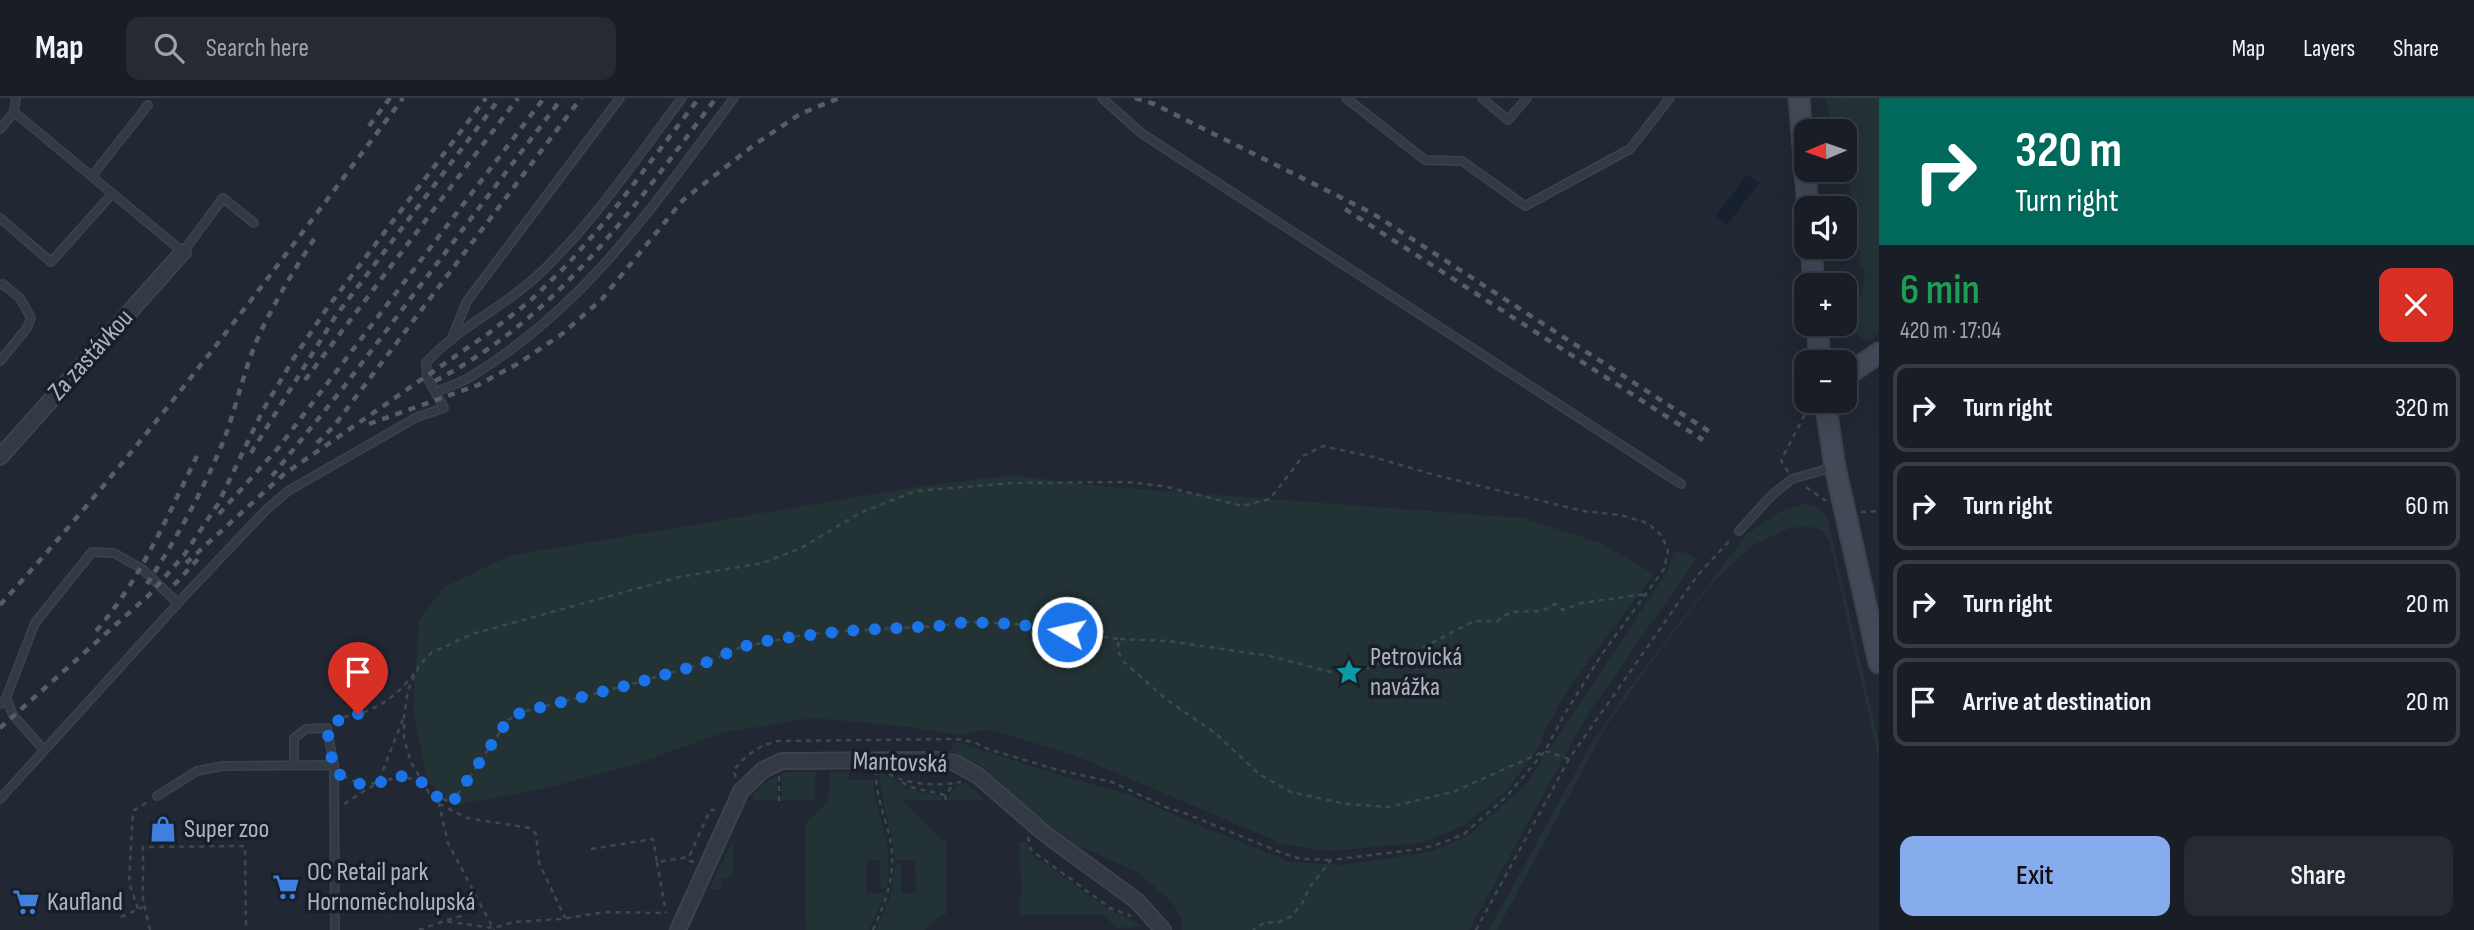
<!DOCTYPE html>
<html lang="en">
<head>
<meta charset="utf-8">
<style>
  :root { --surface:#191e26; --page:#262b32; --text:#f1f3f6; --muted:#9fa2a7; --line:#373c43; --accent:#87aced }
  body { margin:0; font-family:"Sofia Sans Condensed",sans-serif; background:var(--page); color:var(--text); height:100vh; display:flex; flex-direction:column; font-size:26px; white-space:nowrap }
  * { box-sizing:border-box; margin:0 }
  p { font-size:23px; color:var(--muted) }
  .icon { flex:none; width:38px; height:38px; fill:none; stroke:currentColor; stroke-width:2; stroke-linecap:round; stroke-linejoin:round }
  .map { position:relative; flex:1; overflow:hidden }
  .details { display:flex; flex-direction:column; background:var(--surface); width:595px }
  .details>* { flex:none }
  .top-card { background:#00695c; color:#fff; overflow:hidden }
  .needle { width:46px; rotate:268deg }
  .tools { position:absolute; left:1794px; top:21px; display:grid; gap:14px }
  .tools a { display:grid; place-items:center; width:63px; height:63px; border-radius:14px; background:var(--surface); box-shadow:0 7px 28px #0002,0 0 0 2px var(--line); font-size:35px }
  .pin { position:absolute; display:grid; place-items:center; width:60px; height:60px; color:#fff; margin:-72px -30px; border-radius:50% 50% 50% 0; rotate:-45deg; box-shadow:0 0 7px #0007 }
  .pin .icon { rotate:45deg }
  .me { position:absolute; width:77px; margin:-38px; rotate:279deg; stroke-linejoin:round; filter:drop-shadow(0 0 5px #0008) }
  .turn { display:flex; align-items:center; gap:24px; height:147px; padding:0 21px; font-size:32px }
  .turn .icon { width:91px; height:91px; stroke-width:2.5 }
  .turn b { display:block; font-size:49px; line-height:60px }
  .round { display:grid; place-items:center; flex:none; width:74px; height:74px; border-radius:14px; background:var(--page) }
  .overview { display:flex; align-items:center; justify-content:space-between; height:119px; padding:0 21px }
  h1 { font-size:42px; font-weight:600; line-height:52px; color:#1e9e55 }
  .cta { display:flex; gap:14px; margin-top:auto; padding:14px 21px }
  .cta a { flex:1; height:80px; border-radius:14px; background:var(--accent); color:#111; font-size:28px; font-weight:600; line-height:80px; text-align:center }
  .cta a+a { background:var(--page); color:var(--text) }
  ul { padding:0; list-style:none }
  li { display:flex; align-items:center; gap:21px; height:88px; margin:0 14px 10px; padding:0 7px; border:4px solid var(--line); border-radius:14px }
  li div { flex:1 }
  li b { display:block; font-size:26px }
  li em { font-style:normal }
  header { display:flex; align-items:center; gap:42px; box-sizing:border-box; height:98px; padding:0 35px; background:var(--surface); border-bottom:2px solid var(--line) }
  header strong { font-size:33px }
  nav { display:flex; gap:38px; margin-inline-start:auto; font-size:24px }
  .search { width:490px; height:63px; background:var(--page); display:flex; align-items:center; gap:18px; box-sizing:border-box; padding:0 24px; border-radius:14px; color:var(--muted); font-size:26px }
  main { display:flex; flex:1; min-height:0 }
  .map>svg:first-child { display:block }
</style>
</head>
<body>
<header>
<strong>Map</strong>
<div class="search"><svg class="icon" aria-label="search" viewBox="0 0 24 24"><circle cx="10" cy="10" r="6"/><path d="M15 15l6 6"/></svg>Search here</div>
<nav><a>Map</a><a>Layers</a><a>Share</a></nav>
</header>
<main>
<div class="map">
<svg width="1879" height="832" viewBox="0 0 1879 832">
  <rect width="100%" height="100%" fill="#212833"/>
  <!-- green -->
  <g fill="#233234">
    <path d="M1826 0H1879V233L1871 242 1867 243 1853 235 1858 198H1862L1865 172 1860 170C1860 132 1857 107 1842 72H1844V33H1833Z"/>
    <path d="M1010 377 1100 388 1522 420 1601 445 1654 476 1571 586 1544 634 1541 646 1508 691 1464 727 1422 745 1328 753 1283 746 1074 657 988 631 960 637 911 629 813 620 726 634 630 668 538 692 453 707 427 683 413 611 419 523 444 489 509 458 916 389Z"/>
    <path d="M1805 406 1815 408 1824 414 1828 422 1879 645V662L1829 442 1822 432 1807 428 1790 430 1753 447 1713 484 1656 558 1606 629 1497 832H1489L1588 651 1630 589 1748 435 1783 412Z"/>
    <path d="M1674 453 1686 455 1696 461 1586 619 1469 832H1182V823L1173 805 1137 774 1075 746 1018 703 979 666 951 654 954 643 1043 672 1130 697 1188 723 1291 764 1342 767 1431 754 1468 738 1525 688 1668 472Z"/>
    <path d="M790 674H816L814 702H782V676Z"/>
    <path d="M830 674H849V682H873C874 701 880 715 884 733 889 752 889 771 887 790H880V762H867L866 795H885L869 832H806L805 726 828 703Z"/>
    <path d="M880 674 902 686 903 690 940 698 944 702H902L941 742H946V817H940L925 832H876L890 800 895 767H901V796L916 795 915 762H895C893 731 880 705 880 674Z"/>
    <path d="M777 678V702H752C756 690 766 684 777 678Z"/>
    <path d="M966 685 986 702H948C948 693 958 687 966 685Z"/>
    <path d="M733 743V779L721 780V791H709Z"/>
    <path d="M1019 744H1027L1030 755 1108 811 1144 828 1116 830 1104 817H1019L1021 790Z"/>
  </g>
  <!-- water -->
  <path fill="#16202f" d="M1747 76 1759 85 1727 127 1716 118Z"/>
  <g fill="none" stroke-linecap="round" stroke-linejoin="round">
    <!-- lane casing -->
    <g stroke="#3d434e" stroke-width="10">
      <g id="lane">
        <path d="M16 0 14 14 183 154 223 100 254 125"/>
        <path d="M1102 0 1141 35 1681 386"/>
        <path d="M1346 0 1425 62 1462 63 1525 108 1630 51 1670 0"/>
        <path d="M1482 0 1508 22 1527 0"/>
        <path d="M0 31 14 14"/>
        <path d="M92 78 148 7"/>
        <path d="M0 120 51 164 112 96"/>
        <path d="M0 187 3 186 20 200 31 220 27 230 0 263"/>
        <path d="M451 242 467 203 620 0"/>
        <path d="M436 294C449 288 464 284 475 276 590 204 655 105 734 0"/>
        <path d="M1739 433 1772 397 1792 381 1834 369"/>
        <path d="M6 600 13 617 44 652"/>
        <path d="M0 606 6 600 35 525 92 454 114 455 142 471 178 505"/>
        <path d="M294 667V640L306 631 327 630 334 667"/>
        <path d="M157 698 197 673 223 668 334 667 335 832"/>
        <path d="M0 701 190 492 266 412 288 393 417 319 444 310 427 279 426 265C456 231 502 210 536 179 592 127 636 61 682 0"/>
      </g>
    </g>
    <!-- street casing -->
    <g stroke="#3d434e" stroke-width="18">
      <g id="street">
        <path d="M0 359 183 154"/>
        <path d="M678 832 741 693 763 672 782 663 938 662 955 665 977 677 1044 735 1137 803 1163 832"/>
      </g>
    </g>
    <!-- secondary casing -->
    <g stroke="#3d434e" stroke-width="23">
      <g id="secondary">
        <path d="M1799 0 1808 110"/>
        <path d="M1811 149 1814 187"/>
        <path d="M1817 226 1820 264"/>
        <path d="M1844 279 1879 255"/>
        <path d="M1825 303 1835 369 1879 565"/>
      </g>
    </g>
    <!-- path -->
    <g stroke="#3b4b4d" stroke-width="2.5" stroke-dasharray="5 5" stroke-linecap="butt">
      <path d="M1795 122 1796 140"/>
      <path d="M1801 199 1803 216"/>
      <path d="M1788 374 1781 362 1809 309"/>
      <path d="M1806 389 1826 403"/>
      <path d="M1861 414 1879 413"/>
      <path d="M1118 541 1016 526 967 524 938 528 844 533 803 537 741 549 705 565 625 588 522 614 508 622 452 705 429 695 411 664 404 641V618L408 592 419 568 431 555 472 536 679 479 763 465 801 450 860 415 916 393 1011 385 1125 384 1163 388 1242 408 1270 401 1303 358 1323 348 1373 359 1435 377 1583 413 1620 417 1648 425 1662 438 1668 453 1664 471 1602 556 1564 617 1545 653 1506 699 1464 736 1442 745 1420 751 1331 762 1309 790 1303 804 1292 818 1277 825 1265 824 1253 832"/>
      <path d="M335 624C347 616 350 619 362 615 385 607 401 593 415 574"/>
      <path d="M1569 661 1545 653 1453 694 1388 709 1346 706 1291 694 1259 676 1214 634 1167 602 1124 564 1119 555 1118 541 1168 543 1270 558 1331 574 1365 571 1422 550 1474 523H1498C1515 507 1526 517 1544 512 1548 510 1551 507 1555 506L1563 512 1581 505 1646 496"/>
      <path d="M889 676C906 687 941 688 961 684"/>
      <path d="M343 678 360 686 378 685 403 621"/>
      <path d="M779 678V703"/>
      <path d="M736 679 733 673C746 657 757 648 778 643L956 641 974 644 988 651 1058 672 1112 684 1168 710 1187 716 1282 755 1301 761 1331 762"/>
      <path d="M902 684 910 689 945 697"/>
      <path d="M431 697 439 706 448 745 494 832"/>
      <path d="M946 702 945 697 955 685"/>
      <path d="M344 706C373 688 384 675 420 682"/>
      <path d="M439 706 467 720 530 730 536 736 539 765 565 820"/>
      <path d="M1028 739 1031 752 1110 810 1131 818"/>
      <path d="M591 751 653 741 657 764 689 759"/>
      <path d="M657 764 666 815"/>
      <path d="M694 764 690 763 689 759 710 712H718"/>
      <path d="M138 811 129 784 133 713 149 703"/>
      <path d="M121 819 143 809"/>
      <path d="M447 822 461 818 475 795"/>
      <path d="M150 832 143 802V749L245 748 246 832"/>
      <path d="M419 832 444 823 493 830 514 824 561 821 605 814 666 815"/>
      <path d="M873 832C886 803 897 774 890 741 885 717 877 703 876 676"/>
      <path d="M1476 832 1569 661 1697 478 1731 441"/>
    </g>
    <!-- lane -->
    <use href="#lane" stroke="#343a44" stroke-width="7"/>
    <!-- street -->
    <use href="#street" stroke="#343a44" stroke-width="14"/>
    <!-- secondary -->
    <use href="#secondary" stroke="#424957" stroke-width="19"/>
    <!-- rail -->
    <g stroke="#565e6b" stroke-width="4.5" stroke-dasharray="7 7" stroke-linecap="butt">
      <path d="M1135 0 1154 6 1372 115 1710 334"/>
      <path d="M369 28 390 0"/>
      <path d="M1345 111 1703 342"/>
      <path d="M305 282 518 0"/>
      <path d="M435 283C560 218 634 109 716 0"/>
      <path d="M369 326 478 287 519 265 562 236 602 201 683 102 754 47 800 16 839 0"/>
      <path d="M317 345 334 328 581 0"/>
      <path d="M251 355 335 219 500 0"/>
      <path d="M272 378 343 290 562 0"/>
      <path d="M219 416 279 349 544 0"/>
      <path d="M186 465 283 377 489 235 530 203 568 166 607 121 699 0"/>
      <path d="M147 486C176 441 203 393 223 344 236 311 243 275 257 242 274 204 296 169 318 135"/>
      <path d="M174 487 198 461"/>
      <path d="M0 507C145 347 274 173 403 0"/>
      <path d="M96 533C141 481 167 419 197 358"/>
      <path d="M0 630 149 497 184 457 218 406 263 312 294 260 325 213 486 0"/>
    </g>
  </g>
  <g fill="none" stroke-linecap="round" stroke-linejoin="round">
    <!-- route -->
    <path stroke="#1a73e8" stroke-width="12" stroke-dasharray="0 21.6" d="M358 616H348L327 630 334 674 360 686 378 685 400 678 420 682 429 695 452 705 508 622 522 614 625 588 705 565 741 549 775 541 844 533 938 528 967 524 1016 526 1067 534"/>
  </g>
  <!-- icons -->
  <defs>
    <g id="sight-bare" transform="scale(2.1)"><path d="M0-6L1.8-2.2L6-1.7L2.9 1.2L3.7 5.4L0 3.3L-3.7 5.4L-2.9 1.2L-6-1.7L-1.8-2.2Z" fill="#0f9aa8" stroke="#191f29" stroke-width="2.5" paint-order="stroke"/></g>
    <g id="shop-bare" transform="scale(2.1)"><path d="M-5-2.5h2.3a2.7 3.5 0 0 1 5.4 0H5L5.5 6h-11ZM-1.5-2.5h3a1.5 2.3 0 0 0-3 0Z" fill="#3f7fe0" stroke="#191f29" stroke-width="2.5" paint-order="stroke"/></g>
    <g id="supermarket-bare" transform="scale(2.1)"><path d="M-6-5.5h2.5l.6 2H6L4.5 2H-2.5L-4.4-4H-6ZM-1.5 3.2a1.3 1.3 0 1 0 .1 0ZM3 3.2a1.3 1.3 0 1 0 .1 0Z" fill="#3f7fe0" stroke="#191f29" stroke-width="2.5" paint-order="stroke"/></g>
  </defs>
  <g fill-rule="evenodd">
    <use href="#sight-bare" x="1349" y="574"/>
    <use href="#shop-bare" x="163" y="731"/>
    <use href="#supermarket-bare" x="286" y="789"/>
    <use href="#supermarket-bare" x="26" y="804"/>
  </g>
  <g text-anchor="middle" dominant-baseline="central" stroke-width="7" stroke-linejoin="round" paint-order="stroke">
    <!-- street labels -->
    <g font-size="26" fill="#aeb5c1" stroke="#191f29">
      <text transform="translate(91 257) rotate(-48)">Za zastávkou</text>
      <text transform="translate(900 665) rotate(2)">Mantovská</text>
    </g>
    <!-- poi labels -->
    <g font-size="26" fill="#aeb5c1" stroke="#191f29" text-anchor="start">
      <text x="1370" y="559">Petrovická<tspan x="1370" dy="30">navážka</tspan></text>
      <text x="184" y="731">Super zoo</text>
      <text x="307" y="774">OC Retail park<tspan x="307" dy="30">Hornoměcholupská</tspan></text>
      <text x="47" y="804">Kaufland</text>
    </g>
  </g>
</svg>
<div class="tools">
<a><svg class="needle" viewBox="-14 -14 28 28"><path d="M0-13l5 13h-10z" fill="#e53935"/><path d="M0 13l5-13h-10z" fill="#9fa2a7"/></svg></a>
<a><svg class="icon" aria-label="sound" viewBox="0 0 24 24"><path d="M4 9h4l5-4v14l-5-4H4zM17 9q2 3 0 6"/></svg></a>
<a>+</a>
<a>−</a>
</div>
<div class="pin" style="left:358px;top:616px;background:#d93025"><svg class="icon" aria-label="arrive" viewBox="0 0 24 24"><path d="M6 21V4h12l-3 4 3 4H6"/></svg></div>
<svg class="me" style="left:1067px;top:534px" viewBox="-20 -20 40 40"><circle r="17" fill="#1a73e8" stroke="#fff" stroke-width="3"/><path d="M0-11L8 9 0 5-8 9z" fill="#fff"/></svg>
</div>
<section class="details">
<div class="top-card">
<div class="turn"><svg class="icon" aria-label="right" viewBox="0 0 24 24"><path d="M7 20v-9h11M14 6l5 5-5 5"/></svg><div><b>320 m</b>Turn right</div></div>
</div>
<div class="overview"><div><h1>6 min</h1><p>420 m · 17:04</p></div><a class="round" style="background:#d93025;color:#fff"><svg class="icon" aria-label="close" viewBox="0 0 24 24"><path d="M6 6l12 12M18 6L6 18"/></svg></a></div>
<ul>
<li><svg class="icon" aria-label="right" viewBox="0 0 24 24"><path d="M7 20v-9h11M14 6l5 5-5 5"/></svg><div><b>Turn right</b></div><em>320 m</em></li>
<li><svg class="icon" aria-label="right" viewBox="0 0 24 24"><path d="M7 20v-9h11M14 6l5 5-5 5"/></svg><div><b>Turn right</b></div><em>60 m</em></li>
<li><svg class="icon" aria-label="right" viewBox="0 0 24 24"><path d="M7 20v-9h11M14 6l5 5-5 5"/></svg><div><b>Turn right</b></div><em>20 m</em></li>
<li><svg class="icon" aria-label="arrive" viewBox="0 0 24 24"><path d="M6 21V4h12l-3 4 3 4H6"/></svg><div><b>Arrive at destination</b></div><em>20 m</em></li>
</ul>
<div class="cta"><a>Exit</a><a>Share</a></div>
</section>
</main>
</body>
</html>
